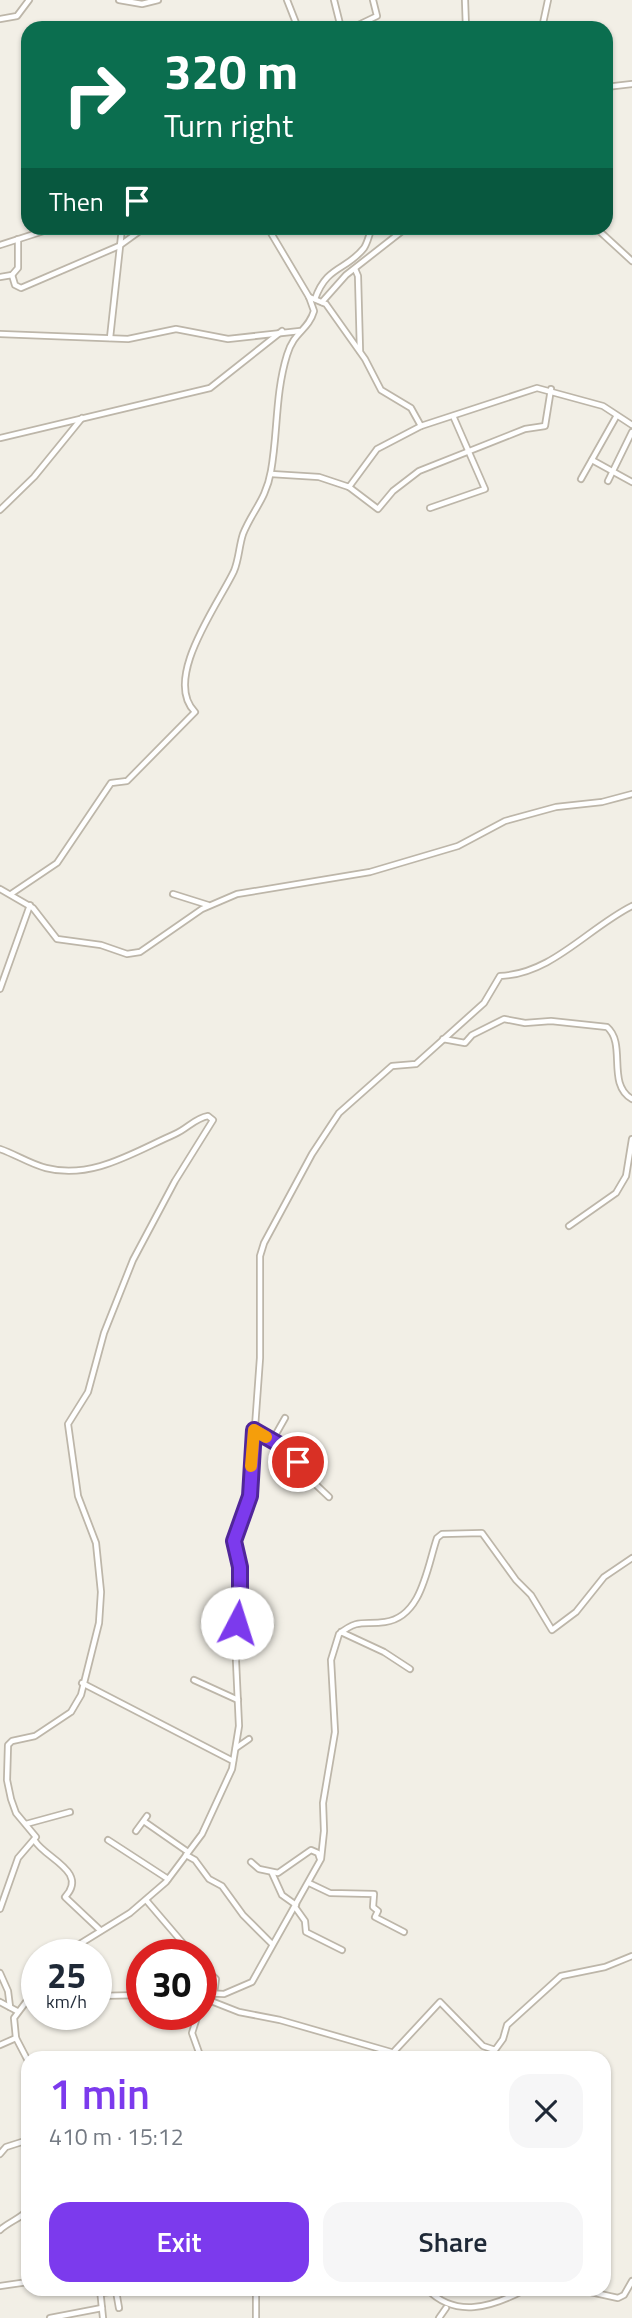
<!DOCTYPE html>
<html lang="en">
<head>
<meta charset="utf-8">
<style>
  :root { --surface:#fff; --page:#f6f6f7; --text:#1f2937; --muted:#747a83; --accent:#7c3aed }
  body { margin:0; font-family:"Titillium Web",sans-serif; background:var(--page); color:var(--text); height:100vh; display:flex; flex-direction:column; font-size:26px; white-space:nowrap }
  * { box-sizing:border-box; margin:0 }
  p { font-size:23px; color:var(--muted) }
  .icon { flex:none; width:38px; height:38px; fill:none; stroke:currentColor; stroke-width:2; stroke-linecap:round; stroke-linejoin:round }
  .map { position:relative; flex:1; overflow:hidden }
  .drawer { position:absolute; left:21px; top:2051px; width:590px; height:245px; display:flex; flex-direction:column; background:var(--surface); border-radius:21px; box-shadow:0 2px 5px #0004 }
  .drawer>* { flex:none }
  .banner { position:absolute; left:21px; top:21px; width:592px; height:214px; border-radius:21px; box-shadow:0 2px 5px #0004; background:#0b6e4f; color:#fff; overflow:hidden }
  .speed { position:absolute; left:21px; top:1939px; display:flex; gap:14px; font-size:35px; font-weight:700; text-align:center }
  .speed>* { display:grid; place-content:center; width:91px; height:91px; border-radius:50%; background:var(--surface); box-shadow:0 2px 5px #0004; line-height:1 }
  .speed small { font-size:18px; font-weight:400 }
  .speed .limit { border:10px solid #d22; background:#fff; color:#111 }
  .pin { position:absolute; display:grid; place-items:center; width:60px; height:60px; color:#fff; margin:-30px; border:4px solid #fff; border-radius:50%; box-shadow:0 2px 7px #0007 }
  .me { position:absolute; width:77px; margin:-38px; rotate:5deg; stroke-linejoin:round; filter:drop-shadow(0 0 5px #0008) }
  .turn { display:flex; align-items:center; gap:24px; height:147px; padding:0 28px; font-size:32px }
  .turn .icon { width:91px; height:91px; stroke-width:2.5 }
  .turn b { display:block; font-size:49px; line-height:60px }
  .then { display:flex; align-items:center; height:66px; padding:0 28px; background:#0003; gap:14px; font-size:26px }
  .round { display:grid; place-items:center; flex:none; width:74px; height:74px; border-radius:21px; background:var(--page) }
  .head { display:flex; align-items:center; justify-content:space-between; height:119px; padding:0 28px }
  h1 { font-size:42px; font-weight:600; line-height:52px; color:var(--accent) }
  .primary-button { display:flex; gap:14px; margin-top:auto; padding:14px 28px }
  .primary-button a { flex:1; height:80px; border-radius:21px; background:var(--accent); color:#fff; font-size:28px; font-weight:600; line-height:80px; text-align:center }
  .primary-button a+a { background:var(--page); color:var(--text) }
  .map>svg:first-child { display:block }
</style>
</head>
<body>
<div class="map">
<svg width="632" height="2318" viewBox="0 0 632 2318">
  <rect width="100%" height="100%" fill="#f2efe6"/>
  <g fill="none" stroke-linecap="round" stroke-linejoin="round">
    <!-- minor casing -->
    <g stroke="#bdb6a9" stroke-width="8">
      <g id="minor">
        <path d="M119 0 142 4 158 0"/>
        <path d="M287 0 298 28"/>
        <path d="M334 0 341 28"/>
        <path d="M465 0 466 28"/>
        <path d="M0 19 17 16 29 0"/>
        <path d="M352 28 377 16 373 0"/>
        <path d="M542 28 548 0"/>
        <path d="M606 87 632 84"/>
        <path d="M596 228 632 261"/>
        <path d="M0 245 53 228"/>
        <path d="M355 269 358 276 360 351"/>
        <path d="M12 275 15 285 21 288 119 246 144 228"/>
        <path d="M0 277 12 275 18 268V239"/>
        <path d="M309 297 326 304 365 359 381 390 411 408 421 426 537 388 603 406 632 425"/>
        <path d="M315 299C327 265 346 271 364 248 368 242 369 234 372 228"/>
        <path d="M322 302 346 275 406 228"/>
        <path d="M0 334 128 339 176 329 228 339 300 331"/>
        <path d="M110 338 122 228"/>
        <path d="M0 438 210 388 282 331"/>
        <path d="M592 460 632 482"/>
        <path d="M271 474 319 477 349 487 377 449 421 426"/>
        <path d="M581 479 616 417"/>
        <path d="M608 481 632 432"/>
        <path d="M349 487 378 509 393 491 419 471 525 429 545 426 551 389"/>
        <path d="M430 508 485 489 454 418"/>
        <path d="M0 510 34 477 82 418"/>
        <path d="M0 889 33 908 57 939 101 945 127 954 140 952 202 909 237 894 370 872 458 846 505 821 556 807 602 802 632 794"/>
        <path d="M11 894 57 863 111 783 127 781 195 712C162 679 219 603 234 571 239 559 239 546 243 534 252 511 266 500 271 471 278 432 275 394 287 355 294 331 308 331 314 311L309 297 268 228"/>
        <path d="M173 894 208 905"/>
        <path d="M0 989 30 905"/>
        <path d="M443 1039 465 1043 472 1035 504 1019 525 1023 551 1021 607 1027C627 1044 606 1084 632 1099"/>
        <path d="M0 1149C15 1154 30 1164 46 1168 92 1180 134 1152 175 1134 187 1129 195 1118 208 1116L213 1120 175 1181 133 1260 104 1333 88 1392 68 1424 78 1496 96 1543 101 1592 99 1623 81 1695 71 1712 35 1736 12 1741 8 1745 7 1780 11 1799 16 1813 36 1837 18 1858 0 1909"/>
        <path d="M569 1226 616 1193 626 1176 632 1139"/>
        <path d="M255 1430 272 1441 285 1418"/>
        <path d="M272 1441 294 1453 312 1481 329 1497"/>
        <path d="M341 1632 384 1652 410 1669"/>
        <path d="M194 1680 238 1700"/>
        <path d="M82 1683 233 1761"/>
        <path d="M236 1748 249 1739"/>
        <path d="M145 1822 188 1852"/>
        <path d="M26 1824 70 1812"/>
        <path d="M136 1831 147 1816"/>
        <path d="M108 1840 168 1879"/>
        <path d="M35 1841C45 1858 89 1872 65 1897L100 1930"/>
        <path d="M186 1855 195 1860 209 1879 222 1886 243 1915 272 1944"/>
        <path d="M251 1862 259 1869 278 1873 311 1850 318 1853 320 1859"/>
        <path d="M272 1873 282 1895 296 1905"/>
        <path d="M309 1883 330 1893 374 1894 373 1907 378 1911 375 1917 404 1932"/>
        <path d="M146 1900 193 1955"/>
        <path d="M295 1907 305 1921 306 1932 342 1950"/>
        <path d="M62 1955 130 1913 166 1882 202 1834 232 1769 239 1726 236 1661 241 1595 240 1567 234 1541 250 1496 260 1358V1256L264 1243 312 1154 339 1113 392 1066 416 1064 484 1003 500 976C552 974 588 928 632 906"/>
        <path d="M201 1964 216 1979 214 1994"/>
        <path d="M0 1973 8 1991 10 2007"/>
        <path d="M201 1993 224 1994 252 1982 321 1859 324 1831 323 1803 335 1732 331 1660 339 1634C359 1618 364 1625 385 1622 422 1617 427 1567 437 1538L442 1534 482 1533 516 1580 531 1595 552 1630 576 1612 604 1577 632 1558"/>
        <path d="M96 1996 142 1995"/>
        <path d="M29 1998 37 1984"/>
        <path d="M211 2001 239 2012 280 2020 391 2052"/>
        <path d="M0 2002 17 2011"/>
        <path d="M201 2008 212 2000"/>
        <path d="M198 2014 192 2033 201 2058"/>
        <path d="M0 2045 16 2038"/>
        <path d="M388 2058 440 2002 483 2046 495 2050 503 2039 507 2025 561 1976 605 1967 632 1956"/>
        <path d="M28 2061 16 2038 14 2018 29 1998 37 1999"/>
        <path d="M0 2154 6 2147 28 2140"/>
        <path d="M0 2230C10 2221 20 2219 28 2210"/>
        <path d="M0 2286 28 2282"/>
        <path d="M100 2289 103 2318"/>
        <path d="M427 2289C455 2318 491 2308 526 2289"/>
        <path d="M577 2289 618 2298 624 2295 632 2281"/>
        <path d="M101 2293 116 2291 119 2308"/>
        <path d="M50 2318 102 2308"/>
        <path d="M256 2318V2289"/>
        <path d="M439 2318 446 2308"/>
      </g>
    </g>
    <!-- minor -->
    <use href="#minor" stroke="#fff" stroke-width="4.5"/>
  </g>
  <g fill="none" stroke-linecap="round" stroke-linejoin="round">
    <!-- route casing -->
    <g stroke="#51269a" stroke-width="18">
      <path id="route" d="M237 1623 240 1603V1567L234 1541 250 1496 254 1430 294 1453 298 1462"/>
    </g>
    <!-- route -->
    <use href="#route" stroke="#7c3aed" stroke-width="12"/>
    <!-- slow -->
    <path stroke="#f59e0b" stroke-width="12" d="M251 1466 254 1430 266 1437"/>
  </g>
</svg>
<div class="speed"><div>25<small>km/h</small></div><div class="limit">30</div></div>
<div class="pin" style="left:298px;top:1462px;background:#d93025"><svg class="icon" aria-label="arrive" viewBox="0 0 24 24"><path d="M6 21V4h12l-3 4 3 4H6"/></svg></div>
<svg class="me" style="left:237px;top:1623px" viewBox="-20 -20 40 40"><circle r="19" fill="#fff"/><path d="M0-13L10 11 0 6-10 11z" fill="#7c3aed"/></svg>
<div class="banner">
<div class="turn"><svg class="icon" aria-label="right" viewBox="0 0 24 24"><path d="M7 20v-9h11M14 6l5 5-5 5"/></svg><div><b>320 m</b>Turn right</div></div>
<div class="then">Then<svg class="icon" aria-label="arrive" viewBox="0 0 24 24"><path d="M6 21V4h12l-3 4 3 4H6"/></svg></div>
</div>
<section class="drawer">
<div class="head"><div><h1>1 min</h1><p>410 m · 15:12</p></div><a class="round"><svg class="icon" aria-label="close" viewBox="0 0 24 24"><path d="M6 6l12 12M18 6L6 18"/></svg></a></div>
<div class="primary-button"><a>Exit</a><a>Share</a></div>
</section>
</div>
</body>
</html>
